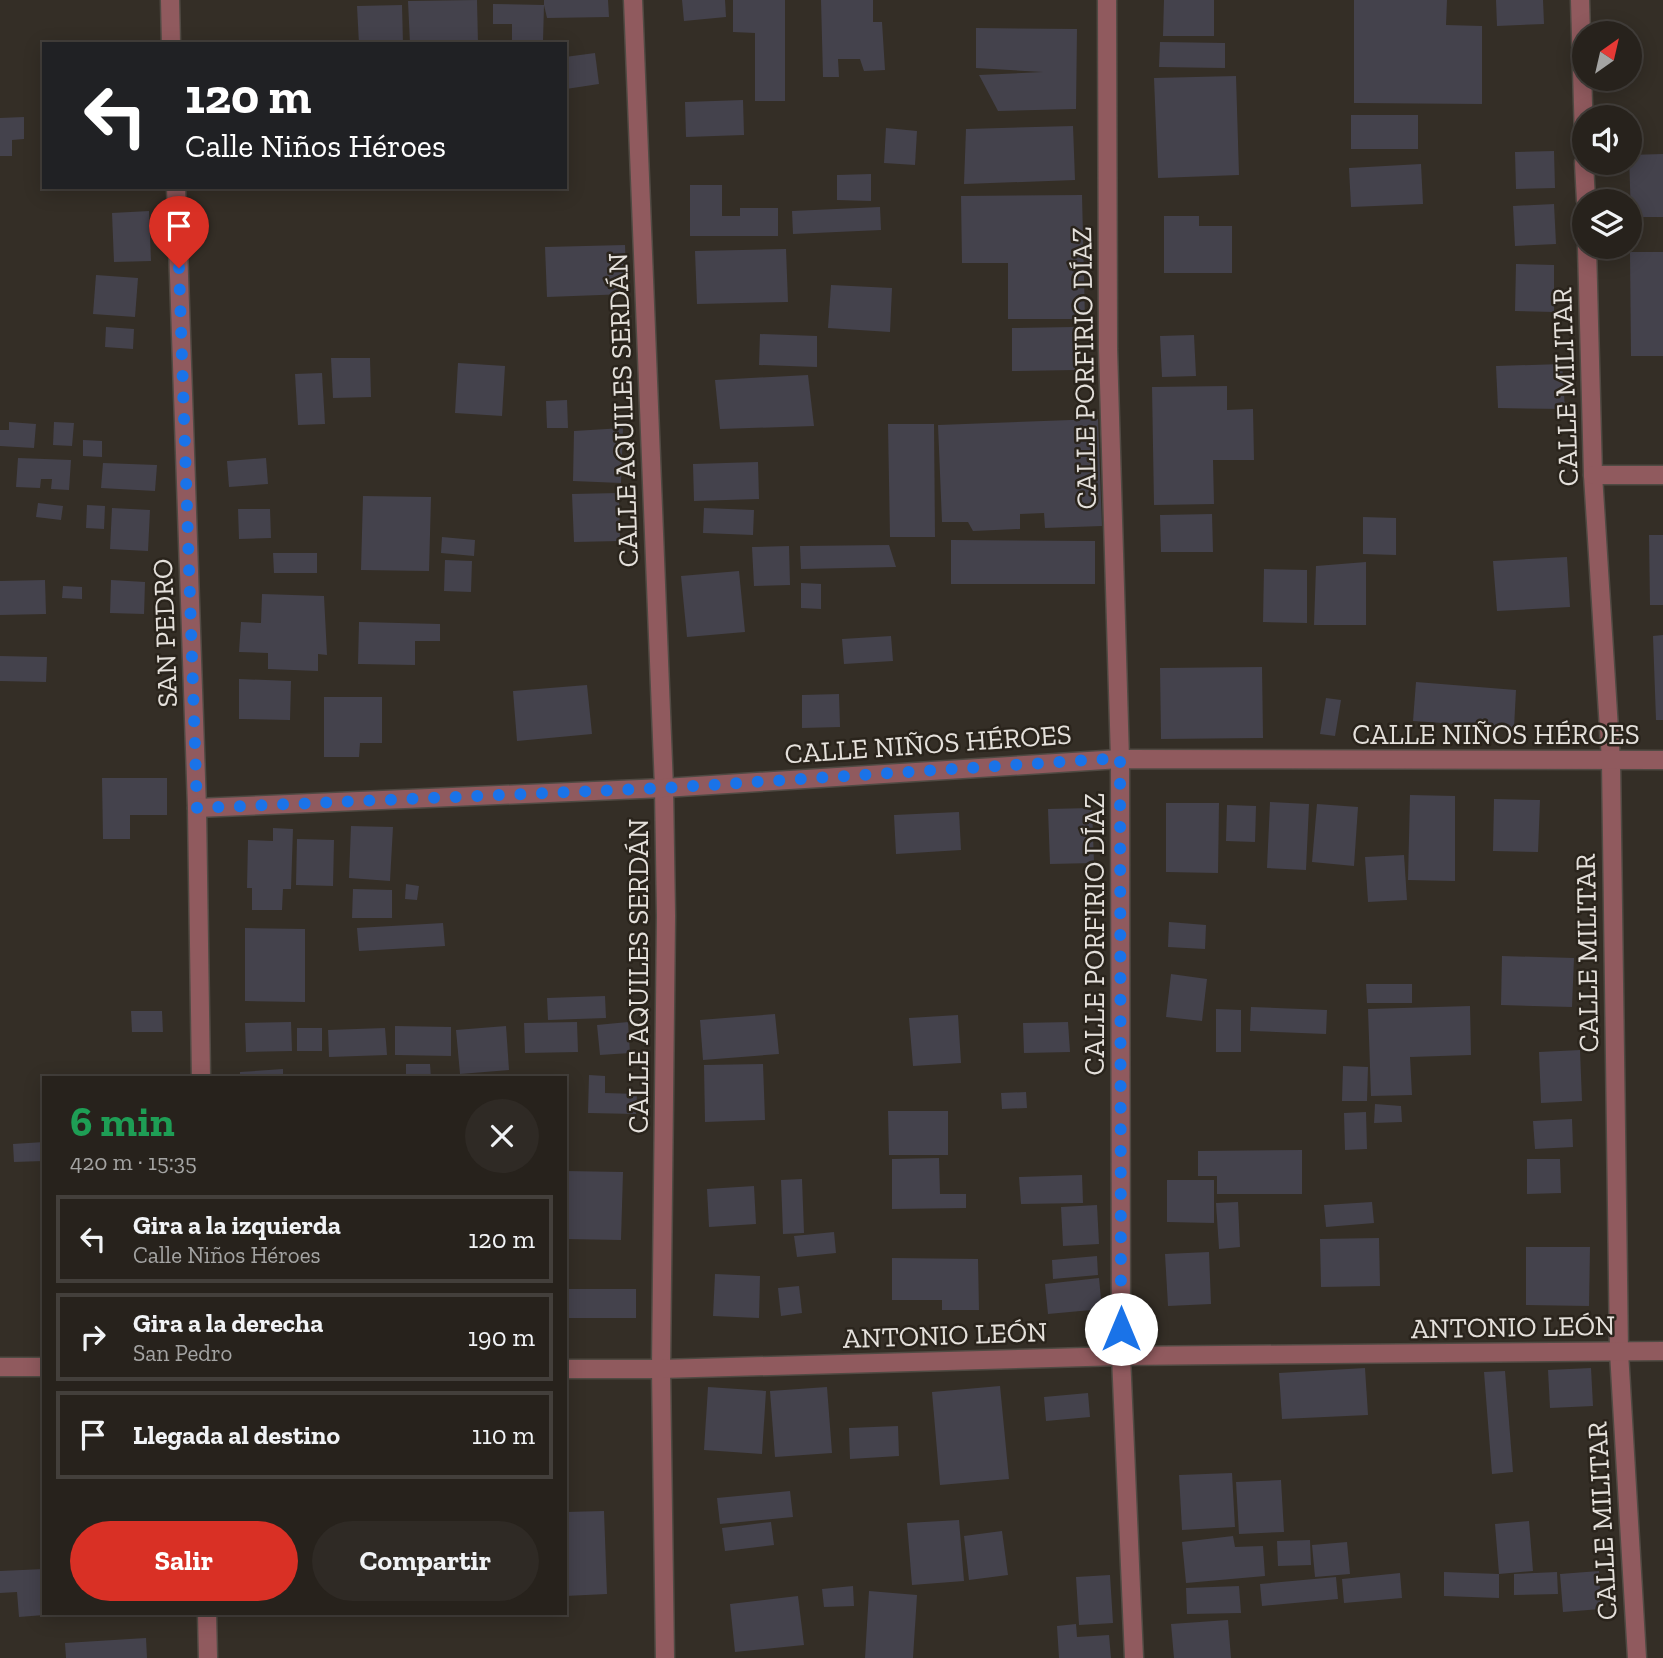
<!DOCTYPE html>
<html lang="es">
<head>
<meta charset="utf-8">
<style>
  :root { --surface:#27221c; --page:#2f2a25; --text:#f1f3f6; --muted:#a4a4a3; --line:#433f3b; --accent:#d93025 }
  body { margin:0; font-family:"Zilla Slab",serif; background:var(--page); color:var(--text); height:100vh; display:flex; flex-direction:column; font-size:26px; white-space:nowrap }
  * { box-sizing:border-box; margin:0 }
  p { font-size:23px; color:var(--muted) }
  .icon { flex:none; width:38px; height:38px; fill:none; stroke:currentColor; stroke-width:2; stroke-linecap:round; stroke-linejoin:round }
  .map { position:relative; flex:1; overflow:hidden }
  .sheet { position:absolute; left:42px; top:1076px; width:525px; height:539px; display:flex; flex-direction:column; background:var(--surface); border-radius:0px; box-shadow:0 4px 18px #0003,0 0 0 2px var(--line) }
  .sheet>* { flex:none }
  .top-card { position:absolute; left:42px; top:42px; width:525px; height:147px; border-radius:0px; box-shadow:0 4px 18px #0003,0 0 0 2px var(--line); background:#202124; color:#fff; overflow:hidden }
  .needle { width:46px; rotate:34deg }
  .tools { position:absolute; left:1572px; top:21px; display:grid; gap:14px }
  .tools a { display:grid; place-items:center; width:70px; height:70px; border-radius:50%; background:var(--surface); box-shadow:0 4px 18px #0003,0 0 0 2px var(--line); font-size:35px }
  .pin { position:absolute; display:grid; place-items:center; width:60px; height:60px; color:#fff; margin:-72px -30px; border-radius:50% 50% 50% 0; rotate:-45deg; box-shadow:0 0 7px #0007 }
  .pin .icon { rotate:45deg }
  .me { position:absolute; width:77px; margin:-38px; rotate:0deg; stroke-linejoin:round; filter:drop-shadow(0 0 5px #0008) }
  .turn { display:flex; align-items:center; gap:24px; height:147px; padding:0 28px; font-size:32px }
  .turn .icon { width:91px; height:91px; stroke-width:2.5 }
  .turn b { display:block; font-size:49px; line-height:60px }
  .round { display:grid; place-items:center; flex:none; width:74px; height:74px; border-radius:37px; background:var(--page) }
  .summary { display:flex; align-items:center; justify-content:space-between; height:119px; padding:0 28px }
  h1 { font-size:42px; font-weight:700; line-height:52px; color:#1e9e55 }
  .action { display:flex; gap:14px; margin-top:auto; padding:14px 28px }
  .action a { flex:1; height:80px; border-radius:42px; background:var(--accent); color:#fff; font-size:28px; font-weight:700; line-height:80px; text-align:center }
  .action a+a { background:var(--page); color:var(--text) }
  ul { padding:0; list-style:none }
  li { display:flex; align-items:center; gap:21px; height:88px; margin:0 14px 10px; padding:0 14px; border:4px solid var(--line); border-radius:0px }
  li div { flex:1 }
  li b { display:block; font-size:26px }
  li em { font-style:normal }
  .map>svg:first-child { display:block }
</style>
</head>
<body>
<div class="map">
<svg width="1663" height="1658" viewBox="0 0 1663 1658">
  <rect width="100%" height="100%" fill="#342e26"/>
  <!-- building -->
  <g fill="#44424c">
    <path d="M477 0 478 44H410L408 1Z"/>
    <path d="M544 0H608L609 17 547 18 544 5 543 41 512 40V24H493V4L544 5Z"/>
    <path d="M682 0H725L726 17 684 21Z"/>
    <path d="M733 0H785V101H755V33L733 32Z"/>
    <path d="M821 0H873V22H882L885 70 864 71 860 59H838L839 77H823Z"/>
    <path d="M1164 0H1214V36H1163Z"/>
    <path d="M1354 0H1447L1446 25 1482 26V104L1354 103Z"/>
    <path d="M1496 0H1543L1544 24 1497 26Z"/>
    <path d="M402 5 403 44H359L357 6Z"/>
    <path d="M976 28 1077 29 1076 109 998 111 979 75 1043 72 976 68Z"/>
    <path d="M1160 42 1225 43V68L1159 67Z"/>
    <path d="M595 53 599 84 566 89 565 57Z"/>
    <path d="M1236 76 1239 175 1158 178 1154 78Z"/>
    <path d="M743 100 744 135 686 137 685 102Z"/>
    <rect x="1351" y="115" width="67" height="34"/>
    <path d="M24 117V139L12 140V156H0V118Z"/>
    <path d="M1073 126 1075 180 964 184 966 129Z"/>
    <path d="M886 128 917 131 915 165 884 163Z"/>
    <path d="M1554 151 1555 188 1516 189 1515 152Z"/>
    <path d="M1663 154V217H1631L1629 155Z"/>
    <path d="M1421 164 1423 204 1351 207 1349 168Z"/>
    <path d="M871 174V201L837 200V175Z"/>
    <path d="M690 185H722V216H740V208H778V236H690Z"/>
    <path d="M1082 195 1085 319H1008V263H962L961 196Z"/>
    <path d="M1554 204 1556 244 1515 246 1513 206Z"/>
    <path d="M880 207 881 230 793 234 792 211Z"/>
    <path d="M149 211 151 261 114 262 112 213Z"/>
    <path d="M1164 216H1199V226H1232V273H1164Z"/>
    <path d="M625 245 627 294 547 297 545 247Z"/>
    <path d="M786 249 788 302 697 304 695 251Z"/>
    <path d="M1630 252H1663V356H1631Z"/>
    <path d="M1516 264 1554 265V312L1515 311Z"/>
    <path d="M96 275 138 278 135 317 93 314Z"/>
    <path d="M831 285 892 288 890 332 828 328Z"/>
    <path d="M106 327 134 329 133 349 105 347Z"/>
    <path d="M1074 327 1075 370 1012 371V328Z"/>
    <path d="M760 334 817 336V367L759 365Z"/>
    <path d="M1194 335 1196 376 1162 377 1160 336Z"/>
    <path d="M331 358H370L371 397 333 398Z"/>
    <path d="M458 363 505 366 502 416 455 413Z"/>
    <path d="M1562 364 1565 409 1498 408 1496 366Z"/>
    <path d="M322 373 325 424 298 425 295 374Z"/>
    <path d="M808 375 814 426 720 429 715 380Z"/>
    <path d="M1227 386V410L1253 409 1254 460H1213L1214 504 1154 505 1152 387Z"/>
    <path d="M567 400 568 428H547L546 401Z"/>
    <path d="M1098 419 1102 526 1045 528 1044 513 1020 514V529L973 531 968 522H942L938 425Z"/>
    <path d="M9 422 36 424 34 448 0 446V430H9Z"/>
    <path d="M54 422 74 423 72 446 53 445Z"/>
    <path d="M888 424H934L935 537H890Z"/>
    <path d="M623 428 621 483 573 481 574 431Z"/>
    <path d="M83 440 102 441V457L83 456Z"/>
    <path d="M18 458 71 460 69 490 51 489 52 479H41L40 488 16 487Z"/>
    <path d="M266 458 268 484 229 487 227 461Z"/>
    <path d="M758 462 759 499 694 501 693 464Z"/>
    <path d="M103 463 157 465 155 491 101 488Z"/>
    <path d="M619 493 620 541 574 542 572 494Z"/>
    <path d="M363 496 431 497 429 571 361 570Z"/>
    <path d="M38 503 63 506 61 520 36 517Z"/>
    <path d="M87 505 105 506 104 529 86 528Z"/>
    <path d="M112 508 150 510 148 551 110 549Z"/>
    <path d="M704 508 754 510 753 535 703 533Z"/>
    <path d="M238 509H270L271 538 239 539Z"/>
    <path d="M1212 514 1213 552H1161L1160 515Z"/>
    <path d="M1363 517 1396 518V555L1363 554Z"/>
    <path d="M1649 535H1663V605H1650Z"/>
    <path d="M442 537 475 540 474 556 441 553Z"/>
    <path d="M951 540 1095 541V584H951Z"/>
    <path d="M889 545 896 567 801 569 800 546Z"/>
    <path d="M789 546 790 585 754 586 752 547Z"/>
    <path d="M273 553H317V573H274Z"/>
    <path d="M1567 557 1570 607 1497 611 1493 561Z"/>
    <path d="M445 560 472 561 471 592 444 591Z"/>
    <path d="M1366 562V625H1314L1316 566Z"/>
    <path d="M1264 569 1307 570V623L1263 622Z"/>
    <path d="M739 571 745 632 687 637 681 576Z"/>
    <path d="M45 580 46 614 0 615V581Z"/>
    <path d="M111 580 145 582 144 614 110 613Z"/>
    <path d="M801 583 821 584V609L801 608Z"/>
    <path d="M63 586 82 587V599L62 598Z"/>
    <path d="M262 594 324 596 327 655 318 654V671L268 669V653L239 652 241 622 261 623Z"/>
    <path d="M359 622 440 624V641H415V665L358 664Z"/>
    <path d="M1663 635V720H1656L1653 636Z"/>
    <path d="M891 636 893 661 844 664 842 639Z"/>
    <path d="M0 656 47 657 46 682 0 681Z"/>
    <path d="M1262 667 1263 738 1161 739 1160 668Z"/>
    <path d="M239 679 291 681 290 720 239 719Z"/>
    <path d="M1416 682 1516 690 1514 728 1413 721Z"/>
    <path d="M587 685 592 734 517 741 513 691Z"/>
    <path d="M839 694 840 727 802 728V695Z"/>
    <path d="M324 697H382V743H360L359 757H324Z"/>
    <path d="M1326 698 1341 700 1335 736 1320 734Z"/>
    <path d="M102 778H167V815H130V839H103Z"/>
    <path d="M1410 795 1455 796V881L1408 880Z"/>
    <path d="M1494 799 1540 800 1538 852 1493 851Z"/>
    <path d="M1270 802 1309 804 1306 870 1267 868Z"/>
    <path d="M1166 803H1219L1218 873 1166 872Z"/>
    <path d="M1317 804 1358 807 1354 866 1312 862Z"/>
    <path d="M1227 805 1256 806 1255 842 1226 841Z"/>
    <path d="M1092 808 1094 863 1050 864 1048 809Z"/>
    <path d="M959 812 961 850 896 854 894 815Z"/>
    <path d="M351 826 393 827 390 881 349 878Z"/>
    <path d="M273 828 293 829 291 889H283L282 910H252V888H247L248 840 273 841Z"/>
    <path d="M297 839 334 840 333 886 296 885Z"/>
    <path d="M1404 855 1407 900 1368 902 1365 857Z"/>
    <path d="M406 884 419 886 417 900 405 899Z"/>
    <path d="M353 889 392 890V918H352Z"/>
    <path d="M1169 922 1206 925 1205 949 1168 947Z"/>
    <path d="M443 923 445 946 359 951 357 928Z"/>
    <path d="M245 928 305 929V1002L245 1001Z"/>
    <path d="M1502 956 1574 958 1572 1007 1501 1005Z"/>
    <path d="M1171 974 1207 979 1202 1021 1166 1017Z"/>
    <path d="M1366 984H1412V1003H1367Z"/>
    <path d="M605 996 606 1018 548 1020 547 998Z"/>
    <path d="M1470 1006 1471 1055 1410 1057 1412 1095 1371 1096 1368 1009Z"/>
    <path d="M1251 1007 1327 1010 1326 1034 1250 1031Z"/>
    <path d="M1216 1009 1241 1010V1052H1216Z"/>
    <path d="M131 1011H162L163 1032H132Z"/>
    <path d="M775 1014 779 1054 703 1060 700 1020Z"/>
    <path d="M958 1015 961 1063 913 1066 909 1018Z"/>
    <path d="M291 1022 292 1051 246 1052 245 1023Z"/>
    <path d="M577 1022 578 1052 525 1053 524 1023Z"/>
    <path d="M628 1022 630 1053 600 1055 597 1025Z"/>
    <path d="M1068 1022 1070 1052 1024 1053 1023 1023Z"/>
    <path d="M395 1026 451 1027V1056L395 1055Z"/>
    <path d="M506 1026 509 1070 460 1074 456 1030Z"/>
    <rect x="297" y="1028" width="25" height="23"/>
    <path d="M385 1028 387 1055 329 1057 328 1030Z"/>
    <path d="M1580 1050 1582 1101 1541 1103 1539 1052Z"/>
    <path d="M406 1064H430L431 1078H406Z"/>
    <path d="M763 1064 765 1120 705 1122 704 1065Z"/>
    <path d="M1343 1066 1368 1067 1367 1101H1342Z"/>
    <path d="M283 1069V1078H240V1072Z"/>
    <path d="M589 1075 605 1076V1093L637 1094 636 1114 588 1113Z"/>
    <path d="M1026 1092 1027 1108 1002 1109 1001 1093Z"/>
    <path d="M1375 1104 1401 1106 1402 1122 1374 1123Z"/>
    <path d="M888 1111H948V1155H889Z"/>
    <path d="M1366 1112 1367 1149 1345 1150 1344 1113Z"/>
    <path d="M1572 1119 1573 1147 1535 1149 1533 1121Z"/>
    <path d="M44 1142V1161L14 1162 13 1144Z"/>
    <path d="M1302 1150V1194H1217V1176H1198V1151Z"/>
    <path d="M939 1158 940 1194H966V1208L892 1209V1159Z"/>
    <path d="M1527 1159H1560L1561 1193 1527 1194Z"/>
    <path d="M565 1171 623 1172 621 1240 565 1239Z"/>
    <path d="M1082 1175 1083 1203 1021 1204 1019 1177Z"/>
    <path d="M802 1179 804 1233 783 1234 781 1180Z"/>
    <path d="M1167 1180H1214V1223L1167 1222Z"/>
    <path d="M754 1186 756 1224 709 1227 707 1189Z"/>
    <path d="M1238 1202 1240 1247 1219 1249 1216 1203Z"/>
    <path d="M1372 1202 1374 1223 1326 1227 1324 1205Z"/>
    <path d="M1097 1205 1099 1244 1063 1246 1061 1207Z"/>
    <path d="M834 1232 836 1253 797 1257 794 1236Z"/>
    <path d="M1379 1238 1380 1286 1321 1287 1320 1239Z"/>
    <path d="M1526 1247H1590L1589 1306 1526 1305Z"/>
    <path d="M1209 1252 1211 1304 1168 1306 1165 1254Z"/>
    <path d="M1097 1256 1098 1275 1053 1279 1052 1260Z"/>
    <path d="M892 1258 978 1259 979 1310H942V1300H892Z"/>
    <path d="M715 1274 760 1276 759 1318 713 1316Z"/>
    <path d="M1099 1278 1102 1309 1048 1314 1045 1284Z"/>
    <path d="M799 1286 802 1313 781 1316 778 1288Z"/>
    <rect x="565" y="1289" width="71" height="29"/>
    <path d="M1365 1368 1368 1415 1282 1419 1279 1373Z"/>
    <path d="M1591 1368 1593 1406 1550 1408 1548 1370Z"/>
    <path d="M1505 1371 1513 1472 1492 1474 1484 1372Z"/>
    <path d="M1000 1386 1009 1479 940 1485 932 1392Z"/>
    <path d="M708 1387 766 1391 762 1454 704 1450Z"/>
    <path d="M827 1387 832 1453 775 1457 770 1391Z"/>
    <path d="M1088 1393 1090 1417 1046 1421 1044 1397Z"/>
    <path d="M898 1426 899 1456 850 1459 849 1428Z"/>
    <path d="M1232 1473 1235 1527 1182 1530 1179 1475Z"/>
    <path d="M1281 1480 1284 1532 1239 1534 1236 1482Z"/>
    <path d="M790 1491 793 1517 720 1524 717 1498Z"/>
    <path d="M604 1511 607 1594 565 1596V1512Z"/>
    <path d="M959 1520 964 1581 912 1585 907 1523Z"/>
    <path d="M1529 1521 1533 1571 1499 1574 1495 1524Z"/>
    <path d="M771 1522 774 1545 725 1551 722 1528Z"/>
    <path d="M1002 1531 1008 1575 969 1580 964 1536Z"/>
    <path d="M1233 1536 1235 1547 1263 1546 1265 1576 1186 1583 1182 1542Z"/>
    <path d="M1310 1540 1311 1565 1278 1566 1277 1541Z"/>
    <path d="M1347 1542 1350 1574 1315 1577 1312 1545Z"/>
    <path d="M44 1569V1615L19 1617 17 1592 0 1593V1571Z"/>
    <path d="M1599 1571 1601 1609 1563 1612 1560 1574Z"/>
    <path d="M1444 1572 1499 1574V1598L1444 1596Z"/>
    <path d="M1557 1572 1558 1594 1514 1595V1574Z"/>
    <path d="M1400 1573 1402 1598 1344 1603 1342 1579Z"/>
    <path d="M1110 1575 1113 1623 1079 1625 1076 1577Z"/>
    <path d="M1336 1577 1338 1599 1262 1606 1260 1584Z"/>
    <path d="M853 1586 854 1606 824 1607 822 1589Z"/>
    <path d="M1239 1586 1241 1613 1187 1614 1186 1588Z"/>
    <path d="M869 1591 917 1595 913 1658H865Z"/>
    <path d="M798 1596 804 1645 735 1652 730 1604Z"/>
    <path d="M1228 1620 1231 1658H1174L1171 1624Z"/>
    <path d="M1076 1624 1077 1637 1109 1635 1111 1658H1059L1057 1626Z"/>
    <path d="M146 1638 147 1658H66L65 1643Z"/>
  </g>
  <g fill="none" stroke-linecap="round" stroke-linejoin="round">
    <!-- minor casing -->
    <g stroke="#504a43" stroke-width="21">
      <g id="minor">
        <path d="M170 0 171 44"/>
        <path d="M633 0 664 788 666 916 661 1369 665 1658"/>
        <path d="M1107 0 1108 349 1120 759 1121 1356 1134 1658"/>
        <path d="M1580 0 1584 139"/>
        <path d="M1584 163 1586 201"/>
        <path d="M176 187 197 808 201 1078"/>
        <path d="M1587 247 1593 475 1611 761 1619 1352 1637 1658"/>
        <path d="M1593 475H1663"/>
        <path d="M197 808 664 788 1120 759 1663 760"/>
        <path d="M0 1367H44"/>
        <path d="M565 1369H661L1121 1356 1663 1351"/>
        <path d="M207 1614 208 1658"/>
      </g>
    </g>
    <!-- minor -->
    <use href="#minor" stroke="#905a5e" stroke-width="18"/>
  </g>
  <g fill="none" stroke-linecap="round" stroke-linejoin="round">
    <!-- route -->
    <path stroke="#1a73e8" stroke-width="12" stroke-dasharray="0 21.6" d="M179 268 197 808 664 788 1120 758 1121 1329"/>
  </g>
  <g text-anchor="middle" dominant-baseline="central" stroke-width="5" stroke-linejoin="round" paint-order="stroke">
    <!-- street labels -->
    <g font-size="28" fill="#e4e0db" stroke="#2a241c">
      <text transform="translate(1084 368) rotate(-91)">CALLE PORFIRIO DÍAZ</text>
      <text transform="translate(1565 387) rotate(-92)">CALLE MILITAR</text>
      <text transform="translate(623 410) rotate(-92)">CALLE AQUILES SERDÁN</text>
      <text transform="translate(165 633) rotate(-92)">SAN PEDRO</text>
      <text x="1496" y="734">CALLE NIÑOS HÉROES</text>
      <text transform="translate(928 744) rotate(-4)">CALLE NIÑOS HÉROES</text>
      <text transform="translate(1094 934) rotate(-90)">CALLE PORFIRIO DÍAZ</text>
      <text transform="translate(1587 953) rotate(-91)">CALLE MILITAR</text>
      <text transform="translate(638 976) rotate(-90)">CALLE AQUILES SERDÁN</text>
      <text transform="translate(1513 1327) rotate(-1)">ANTONIO LEÓN</text>
      <text transform="translate(945 1335) rotate(-2)">ANTONIO LEÓN</text>
      <text transform="translate(1602 1521) rotate(-93)">CALLE MILITAR</text>
    </g>
  </g>
</svg>
<div class="tools">
<a><svg class="needle" viewBox="-14 -14 28 28"><path d="M0-13l5 13h-10z" fill="#e53935"/><path d="M0 13l5-13h-10z" fill="#a4a4a3"/></svg></a>
<a><svg class="icon" aria-label="sound" viewBox="0 0 24 24"><path d="M4 9h4l5-4v14l-5-4H4zM17 9q2 3 0 6"/></svg></a>
<a><svg class="icon" aria-label="layers" viewBox="0 0 24 24"><path d="M12 4l9 5-9 5-9-5zM3 14l9 5 9-5"/></svg></a>
</div>
<div class="pin" style="left:179px;top:268px;background:#d93025"><svg class="icon" aria-label="arrive" viewBox="0 0 24 24"><path d="M6 21V4h12l-3 4 3 4H6"/></svg></div>
<svg class="me" style="left:1121px;top:1329px" viewBox="-20 -20 40 40"><circle r="19" fill="#fff"/><path d="M0-13L10 11 0 6-10 11z" fill="#1a73e8"/></svg>
<div class="top-card">
<div class="turn"><svg class="icon" aria-label="left" viewBox="0 0 24 24"><path d="M17 20v-9H6M10 6l-5 5 5 5"/></svg><div><b>120 m</b>Calle Niños Héroes</div></div>
</div>
<section class="sheet">
<div class="summary"><div><h1>6 min</h1><p>420 m · 15:35</p></div><a class="round"><svg class="icon" aria-label="close" viewBox="0 0 24 24"><path d="M6 6l12 12M18 6L6 18"/></svg></a></div>
<ul>
<li><svg class="icon" aria-label="left" viewBox="0 0 24 24"><path d="M17 20v-9H6M10 6l-5 5 5 5"/></svg><div><b>Gira a la izquierda</b><p>Calle Niños Héroes</p></div><em>120 m</em></li>
<li><svg class="icon" aria-label="right" viewBox="0 0 24 24"><path d="M7 20v-9h11M14 6l5 5-5 5"/></svg><div><b>Gira a la derecha</b><p>San Pedro</p></div><em>190 m</em></li>
<li><svg class="icon" aria-label="arrive" viewBox="0 0 24 24"><path d="M6 21V4h12l-3 4 3 4H6"/></svg><div><b>Llegada al destino</b></div><em>110 m</em></li>
</ul>
<div class="action"><a>Salir</a><a>Compartir</a></div>
</section>
</div>
</body>
</html>
